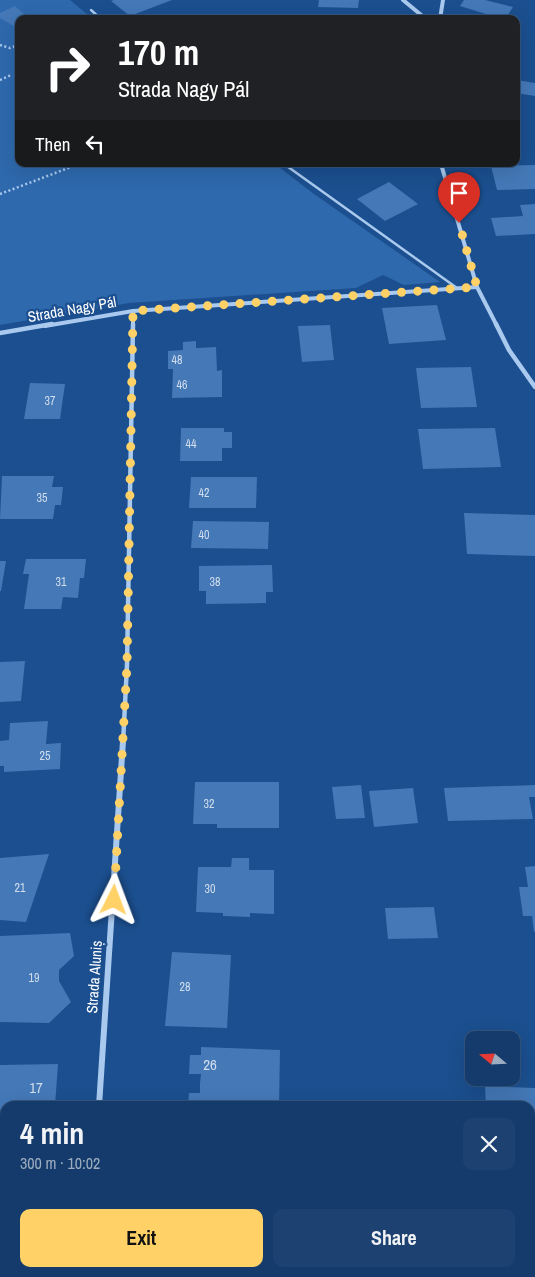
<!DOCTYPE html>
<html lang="en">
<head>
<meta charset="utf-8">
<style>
  :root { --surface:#143b6b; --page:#1d4271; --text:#f1f3f6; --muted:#9dadc1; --line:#33557e; --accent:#ffd166 }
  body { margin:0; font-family:"Archivo Narrow",sans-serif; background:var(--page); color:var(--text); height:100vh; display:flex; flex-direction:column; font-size:19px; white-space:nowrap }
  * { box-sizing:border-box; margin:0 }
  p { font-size:16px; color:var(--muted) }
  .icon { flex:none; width:28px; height:28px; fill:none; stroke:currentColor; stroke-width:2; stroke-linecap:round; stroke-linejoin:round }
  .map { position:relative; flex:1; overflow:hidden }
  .side { position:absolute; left:0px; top:1101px; width:535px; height:176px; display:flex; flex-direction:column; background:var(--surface); border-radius:15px 15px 0 0; box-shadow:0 5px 20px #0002,0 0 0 1px var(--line) }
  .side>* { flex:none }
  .top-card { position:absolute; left:15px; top:15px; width:505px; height:152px; border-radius:10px; box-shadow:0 5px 20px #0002,0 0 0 1px var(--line); background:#202124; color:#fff; overflow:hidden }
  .needle { width:32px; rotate:289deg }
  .buttons { position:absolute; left:465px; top:1031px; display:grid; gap:10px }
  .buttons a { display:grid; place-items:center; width:55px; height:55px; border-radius:10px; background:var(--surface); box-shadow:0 5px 20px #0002,0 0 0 1px var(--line); font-size:25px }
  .pin { position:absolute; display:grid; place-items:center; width:42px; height:42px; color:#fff; margin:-51px -21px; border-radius:50% 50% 50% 0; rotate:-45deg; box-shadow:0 0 5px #0007 }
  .pin .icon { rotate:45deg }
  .me { position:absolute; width:55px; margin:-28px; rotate:3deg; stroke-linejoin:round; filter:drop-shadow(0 0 4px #0008) }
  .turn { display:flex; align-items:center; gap:18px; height:105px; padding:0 20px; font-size:22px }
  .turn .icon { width:65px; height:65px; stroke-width:2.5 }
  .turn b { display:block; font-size:35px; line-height:42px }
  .then { display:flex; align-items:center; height:48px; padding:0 20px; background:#0003; gap:10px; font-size:19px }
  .round { display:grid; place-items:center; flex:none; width:52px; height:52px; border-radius:10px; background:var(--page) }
  .overview { display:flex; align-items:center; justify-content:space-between; height:85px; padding:0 20px }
  h1 { font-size:30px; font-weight:800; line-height:38px }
  .primary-button { display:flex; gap:10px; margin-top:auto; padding:10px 20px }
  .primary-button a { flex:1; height:58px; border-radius:10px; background:var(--accent); color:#111; font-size:20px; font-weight:800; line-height:58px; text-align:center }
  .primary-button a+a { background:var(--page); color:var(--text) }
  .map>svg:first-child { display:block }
</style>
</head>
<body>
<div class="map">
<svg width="535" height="1277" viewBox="0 0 535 1277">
  <rect width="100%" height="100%" fill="#1b4f8f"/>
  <!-- green -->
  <path fill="#2e69ad" d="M0 0H70L93 19H19V164H275L314 194 440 282 404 285 383 275 356 288 129 303 0 325Z"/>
  <!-- building -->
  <g fill="#4478b7">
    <path d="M114 0H172L130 16 111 1Z"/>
    <path d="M319 0H359L358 8 318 7Z"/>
    <path d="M464 0H485L513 7 505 19H502L460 6Z"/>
    <path d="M15 6 30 19H19V29L0 18V13Z"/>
    <path d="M516 80 535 83V96L516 93Z"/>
    <path d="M535 165V189L497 190 491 166Z"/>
    <path d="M389 182 418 204 385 221 357 199Z"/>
    <path d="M535 204V234L496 236 491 218 523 216 520 205Z"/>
    <path d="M437 305 446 340 389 344 382 308Z"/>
    <path d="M330 325 334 360 302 362 298 326Z"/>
    <path d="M196 341V348L216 347 217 371 222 370V397L172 398 173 369H168V351L183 350V342Z"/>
    <path d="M471 367 477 407 421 408 416 368Z"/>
    <path d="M30 383 65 384 60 419H24Z"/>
    <path d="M181 428H224V432H232V448H222V461H180Z"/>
    <path d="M495 428 501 467 423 469 418 429Z"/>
    <path d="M2 476H54L52 487H63L61 505H55L53 519H0Z"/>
    <path d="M191 477H257L256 508H189Z"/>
    <path d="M464 513 535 515V556L467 554Z"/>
    <path d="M193 521 269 522 268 549 191 548Z"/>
    <path d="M26 559H86L84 578H80L78 598 63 597 61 609H24L29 574H23Z"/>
    <path d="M0 561H6L1 591H0Z"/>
    <path d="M272 565 273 592H266V603L206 604V591H199V566Z"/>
    <path d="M25 661 21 701 0 702V662Z"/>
    <path d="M48 721 46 744 61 743 60 769 4 772V766H0V741L9 740 10 723Z"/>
    <path d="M195 782H279V828H217V824H193Z"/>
    <path d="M361 785 365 818 336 819 332 787Z"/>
    <path d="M535 785V797H529L533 819 448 821 444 788Z"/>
    <path d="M413 788 418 823 374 827 369 791Z"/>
    <path d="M49 854 26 922 0 920V858Z"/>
    <path d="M232 858H249V870H274V914L250 913V917L223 916V913L196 912 198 867H231Z"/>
    <path d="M535 866V931L534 932 532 916H523L519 887H528L525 867Z"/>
    <path d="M434 907 438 938 388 939 385 908Z"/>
    <path d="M70 933 74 956 59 970V981L71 1002 49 1023 0 1022V936Z"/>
    <path d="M172 952 231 955 227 1028 165 1026Z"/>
    <path d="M201 1047 280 1050 279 1106H188L189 1093H200V1083L201 1074H189L190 1055H201Z"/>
    <path d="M58 1064 55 1106H5V1170H0V1065Z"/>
    <path d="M485 1086 535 1088V1145H530V1106H486Z"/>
    <path d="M0 1184H5V1254L0 1257Z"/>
    <rect x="131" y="1272" width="90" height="5"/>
  </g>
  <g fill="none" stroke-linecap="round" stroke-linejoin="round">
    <!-- path -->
    <g stroke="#a9c9ee" stroke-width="2.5" stroke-dasharray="2 2.5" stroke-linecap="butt">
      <path d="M0 45 10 48 19 45"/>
      <path d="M0 80 11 75"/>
      <path d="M0 194 79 164"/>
    </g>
    <!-- service -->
    <g stroke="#a9c9ee" stroke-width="2.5">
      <path d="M91 10 101 19"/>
      <path d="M284 164 457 288"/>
    </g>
    <!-- minor-far2 -->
    <g stroke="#a9c9ee" stroke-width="4">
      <path d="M403 0 426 19"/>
      <path d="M440 19 443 0"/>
      <path d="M441 164 477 287 497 326"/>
      <path d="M45 326 133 311 477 287"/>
      <path d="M133 326V311"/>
    </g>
    <!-- minor-far1 -->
    <g stroke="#a9c9ee" stroke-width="4.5">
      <path d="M496 324 509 350 535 387"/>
      <path d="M0 333 52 324"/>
      <path d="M123 743 127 665 133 324"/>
    </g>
    <!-- minor -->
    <g stroke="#a9c9ee" stroke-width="6">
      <path d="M99 1106 123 741"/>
      <path d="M87 1272V1277"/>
    </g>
  </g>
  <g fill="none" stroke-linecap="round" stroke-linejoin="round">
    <!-- route -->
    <path stroke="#ffd166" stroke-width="9" stroke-dasharray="0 16.2" d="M114 900 127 665 133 311 477 287 459 223"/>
  </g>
  <g text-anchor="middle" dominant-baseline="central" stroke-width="4.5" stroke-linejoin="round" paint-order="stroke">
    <!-- number labels -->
    <g font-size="12" fill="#d0dded">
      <text x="177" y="360">48</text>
      <text x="182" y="385">46</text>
      <text x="50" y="401">37</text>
      <text x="191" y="444">44</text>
      <text x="204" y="493">42</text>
      <text x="42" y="498">35</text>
      <text x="204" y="535">40</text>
      <text x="61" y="582">31</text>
      <text x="215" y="582">38</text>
      <text x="45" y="756">25</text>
      <text x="209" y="804">32</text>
      <text x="20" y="888">21</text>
      <text x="210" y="889">30</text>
      <text x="34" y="978">19</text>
      <text x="185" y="987">28</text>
    </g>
    <!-- street labels -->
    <g font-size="15" fill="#fff" stroke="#1b4f8f">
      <text transform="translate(72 309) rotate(-10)">Strada Nagy Pál</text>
      <text transform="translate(94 977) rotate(-86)">Strada Aluniș</text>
    </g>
    <!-- near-number labels -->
    <g font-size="15" fill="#d0dded">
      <text x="210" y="1064">26</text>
      <text x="36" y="1087">17</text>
    </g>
  </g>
</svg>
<div class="buttons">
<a><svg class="needle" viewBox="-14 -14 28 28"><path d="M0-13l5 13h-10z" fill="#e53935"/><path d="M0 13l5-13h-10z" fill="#9dadc1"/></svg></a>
</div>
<div class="pin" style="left:459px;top:223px;background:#d93025"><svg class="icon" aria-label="arrive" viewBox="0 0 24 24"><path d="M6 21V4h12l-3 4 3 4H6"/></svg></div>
<svg class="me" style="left:114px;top:900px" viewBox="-20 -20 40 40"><path d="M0-17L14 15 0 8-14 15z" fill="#ffd166" stroke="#fff" stroke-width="4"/></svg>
<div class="top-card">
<div class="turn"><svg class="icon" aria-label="right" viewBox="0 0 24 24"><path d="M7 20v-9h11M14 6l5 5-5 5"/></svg><div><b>170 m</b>Strada Nagy Pál</div></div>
<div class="then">Then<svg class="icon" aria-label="left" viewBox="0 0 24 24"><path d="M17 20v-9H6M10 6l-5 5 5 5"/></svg></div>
</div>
<section class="side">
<div class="overview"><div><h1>4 min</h1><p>300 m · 10:02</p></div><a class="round"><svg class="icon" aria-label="close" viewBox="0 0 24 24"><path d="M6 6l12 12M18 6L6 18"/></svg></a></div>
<div class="primary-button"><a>Exit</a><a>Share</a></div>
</section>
</div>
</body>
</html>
